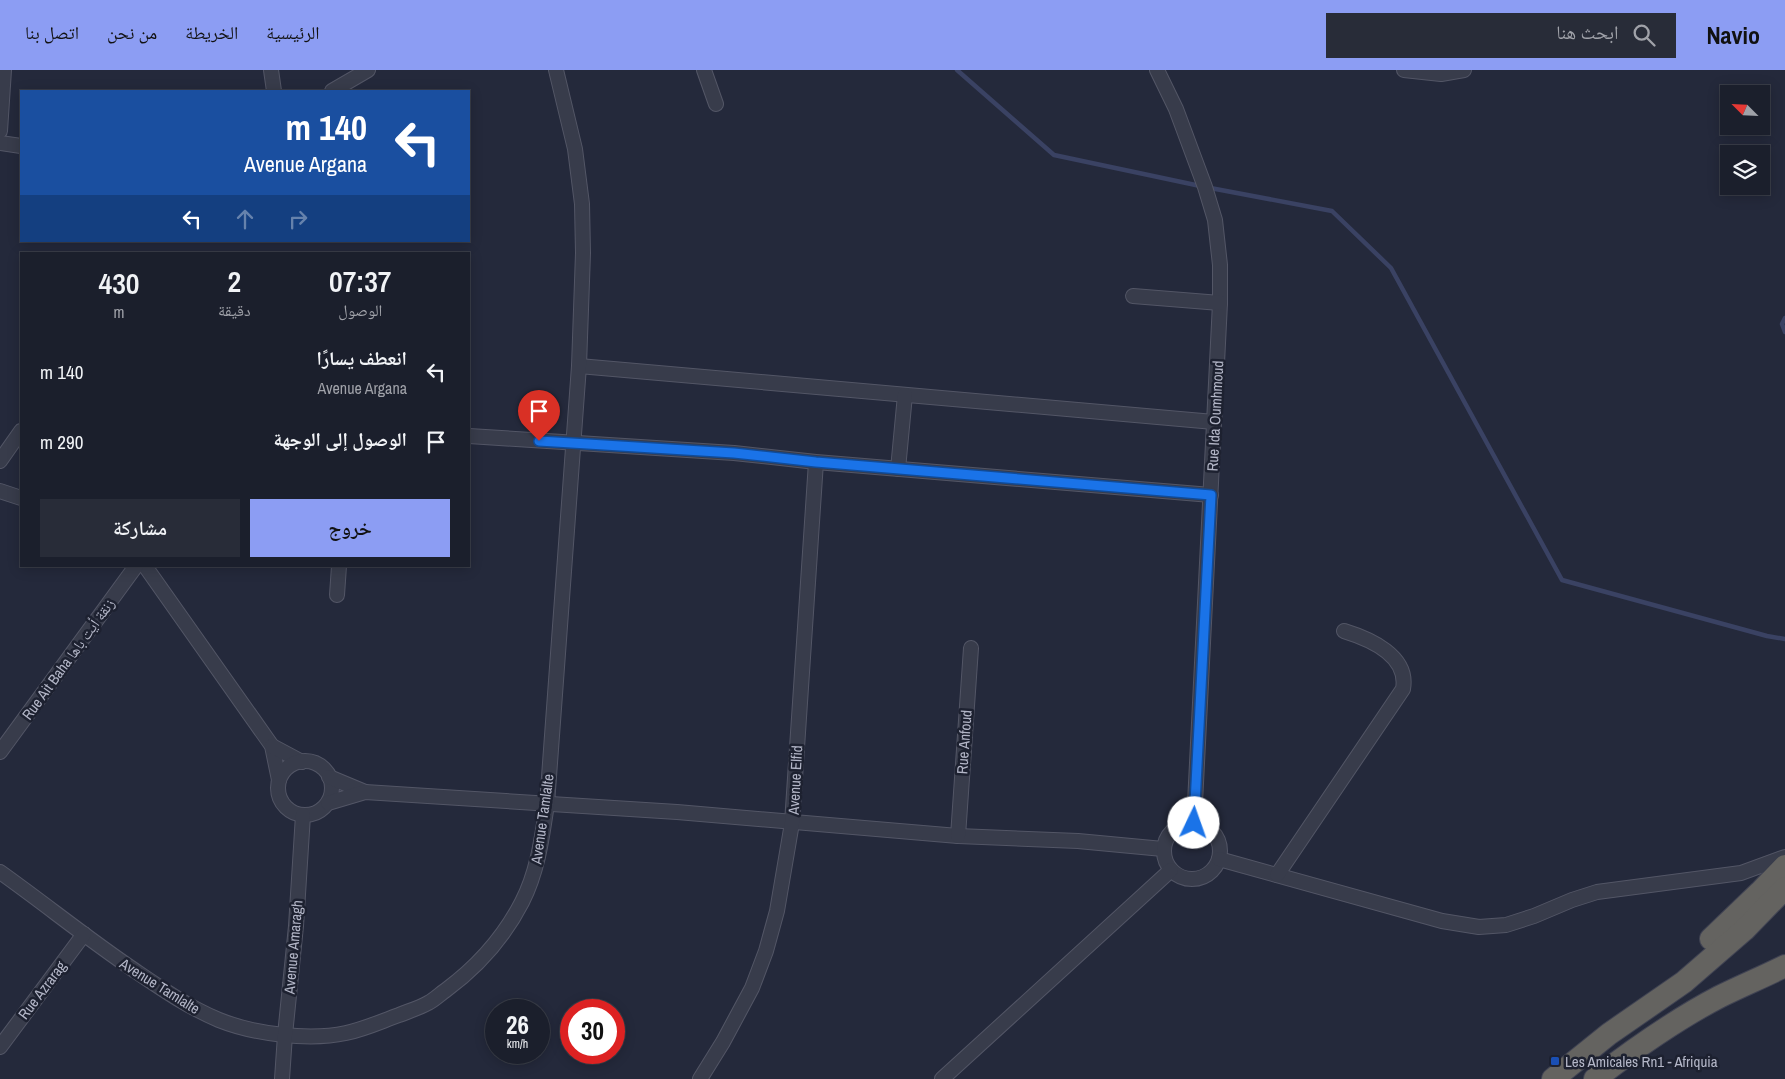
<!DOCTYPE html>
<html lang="ar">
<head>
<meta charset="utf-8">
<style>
  :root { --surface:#1b1f2c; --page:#282c38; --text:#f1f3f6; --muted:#a0a2a9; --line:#393d48; --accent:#8c9df3 }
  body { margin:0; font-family:"Archivo Narrow","Noto Naskh Arabic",sans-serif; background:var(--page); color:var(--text); direction:rtl; height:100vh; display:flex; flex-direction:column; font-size:19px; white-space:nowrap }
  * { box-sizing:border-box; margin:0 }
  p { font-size:16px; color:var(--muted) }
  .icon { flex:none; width:28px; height:28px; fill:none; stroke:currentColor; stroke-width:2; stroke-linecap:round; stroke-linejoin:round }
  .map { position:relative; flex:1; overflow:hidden; direction:ltr }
  .panel { position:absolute; left:20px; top:182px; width:450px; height:315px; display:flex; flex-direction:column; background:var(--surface); border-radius:0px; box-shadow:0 2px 12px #0003,0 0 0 1px var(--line); direction:rtl }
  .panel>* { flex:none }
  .hud { position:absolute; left:20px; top:20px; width:450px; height:152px; border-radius:0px; box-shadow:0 2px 12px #0003,0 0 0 1px var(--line); direction:rtl; background:#1a4fa0; color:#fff; overflow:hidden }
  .needle { width:32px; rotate:294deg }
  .controls { position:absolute; left:1720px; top:15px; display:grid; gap:10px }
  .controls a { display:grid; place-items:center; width:50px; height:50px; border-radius:0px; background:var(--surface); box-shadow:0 2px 12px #0003,0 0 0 1px var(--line); font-size:25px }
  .speed { position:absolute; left:485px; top:929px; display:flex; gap:10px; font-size:25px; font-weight:700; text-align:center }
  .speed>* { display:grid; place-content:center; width:65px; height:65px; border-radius:50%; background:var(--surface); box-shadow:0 2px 12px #0003,0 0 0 1px var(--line); line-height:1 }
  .speed small { font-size:12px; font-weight:400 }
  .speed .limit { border:8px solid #d22; background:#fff; color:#111 }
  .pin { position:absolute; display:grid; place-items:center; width:42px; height:42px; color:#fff; margin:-51px -21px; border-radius:50% 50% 50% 0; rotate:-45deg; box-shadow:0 0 5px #0007 }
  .pin .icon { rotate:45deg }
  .me { position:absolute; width:55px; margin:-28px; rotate:3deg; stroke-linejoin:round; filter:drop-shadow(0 0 4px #0008) }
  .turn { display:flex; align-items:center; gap:18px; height:105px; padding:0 20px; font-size:22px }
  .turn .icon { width:65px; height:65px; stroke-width:2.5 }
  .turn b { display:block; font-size:35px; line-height:42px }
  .lanes { display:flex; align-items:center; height:48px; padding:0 20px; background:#0003; justify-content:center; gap:25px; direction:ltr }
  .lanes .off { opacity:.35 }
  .eta { display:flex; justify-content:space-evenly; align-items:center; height:85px; text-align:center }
  .eta b { font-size:30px; font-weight:600; line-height:35px }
  .action { display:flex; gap:10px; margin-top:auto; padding:10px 20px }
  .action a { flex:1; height:58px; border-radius:0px; background:var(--accent); color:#111; font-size:20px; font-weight:600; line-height:58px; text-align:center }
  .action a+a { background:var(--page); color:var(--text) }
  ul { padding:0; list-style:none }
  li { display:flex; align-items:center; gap:15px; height:70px; padding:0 20px }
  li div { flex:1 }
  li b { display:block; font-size:19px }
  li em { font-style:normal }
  header { display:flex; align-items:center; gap:30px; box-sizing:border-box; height:70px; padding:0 25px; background:var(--accent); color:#111 }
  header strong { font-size:24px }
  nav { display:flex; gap:28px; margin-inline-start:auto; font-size:18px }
  .search { width:350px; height:45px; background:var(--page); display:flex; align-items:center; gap:12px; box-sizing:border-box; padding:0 18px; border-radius:0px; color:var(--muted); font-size:19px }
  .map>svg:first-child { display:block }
</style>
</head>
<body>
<header>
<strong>Navio</strong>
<div class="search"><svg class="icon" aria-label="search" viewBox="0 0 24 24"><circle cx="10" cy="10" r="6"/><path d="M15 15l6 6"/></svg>ابحث هنا</div>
<nav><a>الرئيسية</a><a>الخريطة</a><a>من نحن</a><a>اتصل بنا</a></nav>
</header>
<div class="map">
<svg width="1785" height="1009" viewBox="0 0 1785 1009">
  <rect width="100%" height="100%" fill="#24293b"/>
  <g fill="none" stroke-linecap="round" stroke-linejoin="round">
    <!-- stream -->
    <g stroke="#3a4263" stroke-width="4.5">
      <path d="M957 0 1054 85 1205 117 1332 141 1391 198 1562 510 1767 566 1785 569"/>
      <path d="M1785 248 1782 254 1785 262"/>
    </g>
    <!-- minor casing -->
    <g stroke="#535666" stroke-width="16">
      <g id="minor">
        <path d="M271 0 274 21"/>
        <path d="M704 0 716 34"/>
        <path d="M1157 0 1176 39 1205 117 1215 150 1220 195V233L1194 753"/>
        <path d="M1404 0 1441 4 1464 0"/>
        <path d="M332 21 368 0"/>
        <path d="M0 61 4 0"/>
        <path d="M0 73 21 76"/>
        <path d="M1133 226 1220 233"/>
        <path d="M579 296 1214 352"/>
        <path d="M469 366 734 383 816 392 1211 425"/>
        <path d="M0 391 21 361"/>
        <path d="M898 399 905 325"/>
        <path d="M0 421 21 428"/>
        <path d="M145 496 272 676 279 710"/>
        <path d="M337 525 339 496"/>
        <path d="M272 676 302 692"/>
        <path d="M0 682 136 496"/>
        <circle cx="305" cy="718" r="27"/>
        <path d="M329 707 365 722"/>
        <path d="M328 733 365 722 677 742 958 766 1078 771 1163 779"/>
        <circle cx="1192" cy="781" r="28"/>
        <path d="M958 766 971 578"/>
        <path d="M1219 789 1442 851 1479 857 1506 855 1534 846 1572 830 1597 822 1741 803 1785 787"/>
        <path d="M0 802C45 834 88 869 134 900 162 919 188 937 219 950 254 964 309 971 346 963 365 959 382 951 399 945 409 941 419 938 428 933 434 930 440 924 446 920 477 897 504 867 522 832 538 801 542 767 547 734L579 296 583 183 582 134 575 79 556 0"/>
        <path d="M1277 805 1403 619C1409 586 1370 569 1344 561"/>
        <path d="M0 977 84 864"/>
        <path d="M282 1009 285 965 296 856 303 745"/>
        <path d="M700 1009 723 972 752 918 766 881 777 841 792 753 816 392"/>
        <path d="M942 1009 1171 800"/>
      </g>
    </g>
    <!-- trunk casing -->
    <g stroke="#404353" stroke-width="24">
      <g id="trunk">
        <path d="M1711 869 1760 822 1785 796"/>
        <path d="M1553 1009 1609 964 1684 912 1744 860 1785 818"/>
        <path d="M1595 1009C1634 979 1675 950 1719 927 1741 916 1763 907 1785 896"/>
      </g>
    </g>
    <!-- minor -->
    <use href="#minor" stroke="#383c4b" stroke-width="14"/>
    <!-- trunk -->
    <use href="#trunk" stroke="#646360" stroke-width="22"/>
  </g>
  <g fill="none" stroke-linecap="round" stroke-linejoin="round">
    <!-- route casing -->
    <g stroke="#114b97" stroke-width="12">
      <path id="route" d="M539 371 734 383 816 392 1211 425 1194 753"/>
    </g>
    <!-- route -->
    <use href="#route" stroke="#1a73e8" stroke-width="9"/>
  </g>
  <!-- markers -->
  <rect fill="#1a4fb4" stroke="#1d2130" stroke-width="2" x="1550" y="986" width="10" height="10" rx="2.5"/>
  <g text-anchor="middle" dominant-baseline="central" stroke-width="5" stroke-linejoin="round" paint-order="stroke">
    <!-- street labels -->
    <g font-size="15" fill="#b3b6c7" stroke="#1d2130">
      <text transform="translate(1215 346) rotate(-87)">Rue Ida Oumhmoud</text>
      <text transform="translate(68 589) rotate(-54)">Rue Ait Baha زنقة أيت باها</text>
      <text transform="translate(964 672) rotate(-86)">Rue Anfoud</text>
      <text transform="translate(795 710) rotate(-87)">Avenue Elfid</text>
      <text transform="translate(542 749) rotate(-82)">Avenue Tamlalte</text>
      <text transform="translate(293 877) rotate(-85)">Avenue Amaragh</text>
      <text transform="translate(160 916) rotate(32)">Avenue Tamlalte</text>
      <text transform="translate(42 920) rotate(-53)">Rue Azrarag</text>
    </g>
    <!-- poi labels -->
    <g font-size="15" fill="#b3b6c7" stroke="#1d2130" text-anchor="start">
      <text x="1565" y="991">Les Amicales Rn1 - Afriquia</text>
    </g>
  </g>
</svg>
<div class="controls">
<a><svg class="needle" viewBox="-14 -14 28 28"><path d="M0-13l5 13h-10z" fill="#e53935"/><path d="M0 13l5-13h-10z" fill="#a0a2a9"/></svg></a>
<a><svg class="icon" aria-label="layers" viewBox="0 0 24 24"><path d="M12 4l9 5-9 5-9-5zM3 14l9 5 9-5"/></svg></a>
</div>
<div class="speed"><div>26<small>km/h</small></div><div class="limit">30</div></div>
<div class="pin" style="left:539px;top:371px;background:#d93025"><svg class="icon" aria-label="arrive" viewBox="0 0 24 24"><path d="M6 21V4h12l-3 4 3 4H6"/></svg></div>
<svg class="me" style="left:1194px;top:753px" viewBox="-20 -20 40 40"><circle r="19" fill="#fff"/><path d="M0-13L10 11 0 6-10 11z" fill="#1a73e8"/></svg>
<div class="hud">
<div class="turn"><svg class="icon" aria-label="left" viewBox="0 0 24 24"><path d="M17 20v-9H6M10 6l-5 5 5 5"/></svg><div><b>140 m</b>Avenue Argana</div></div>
<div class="lanes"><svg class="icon" aria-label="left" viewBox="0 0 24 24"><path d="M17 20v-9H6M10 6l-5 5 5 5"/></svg><svg class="icon off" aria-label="ahead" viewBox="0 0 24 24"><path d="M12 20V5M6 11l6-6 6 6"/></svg><svg class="icon off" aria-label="right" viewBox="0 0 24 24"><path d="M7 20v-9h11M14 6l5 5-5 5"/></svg></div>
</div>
<section class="panel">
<div class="eta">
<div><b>07:37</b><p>الوصول</p></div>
<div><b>2</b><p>دقيقة</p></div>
<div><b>430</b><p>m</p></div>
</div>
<ul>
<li><svg class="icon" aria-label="left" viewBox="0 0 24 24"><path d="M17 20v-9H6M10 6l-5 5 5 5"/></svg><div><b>انعطف يسارًا</b><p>Avenue Argana</p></div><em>140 m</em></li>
<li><svg class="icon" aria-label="arrive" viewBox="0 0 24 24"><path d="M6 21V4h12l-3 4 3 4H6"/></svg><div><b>الوصول إلى الوجهة</b></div><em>290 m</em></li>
</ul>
<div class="action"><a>خروج</a><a>مشاركة</a></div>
</section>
</div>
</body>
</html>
